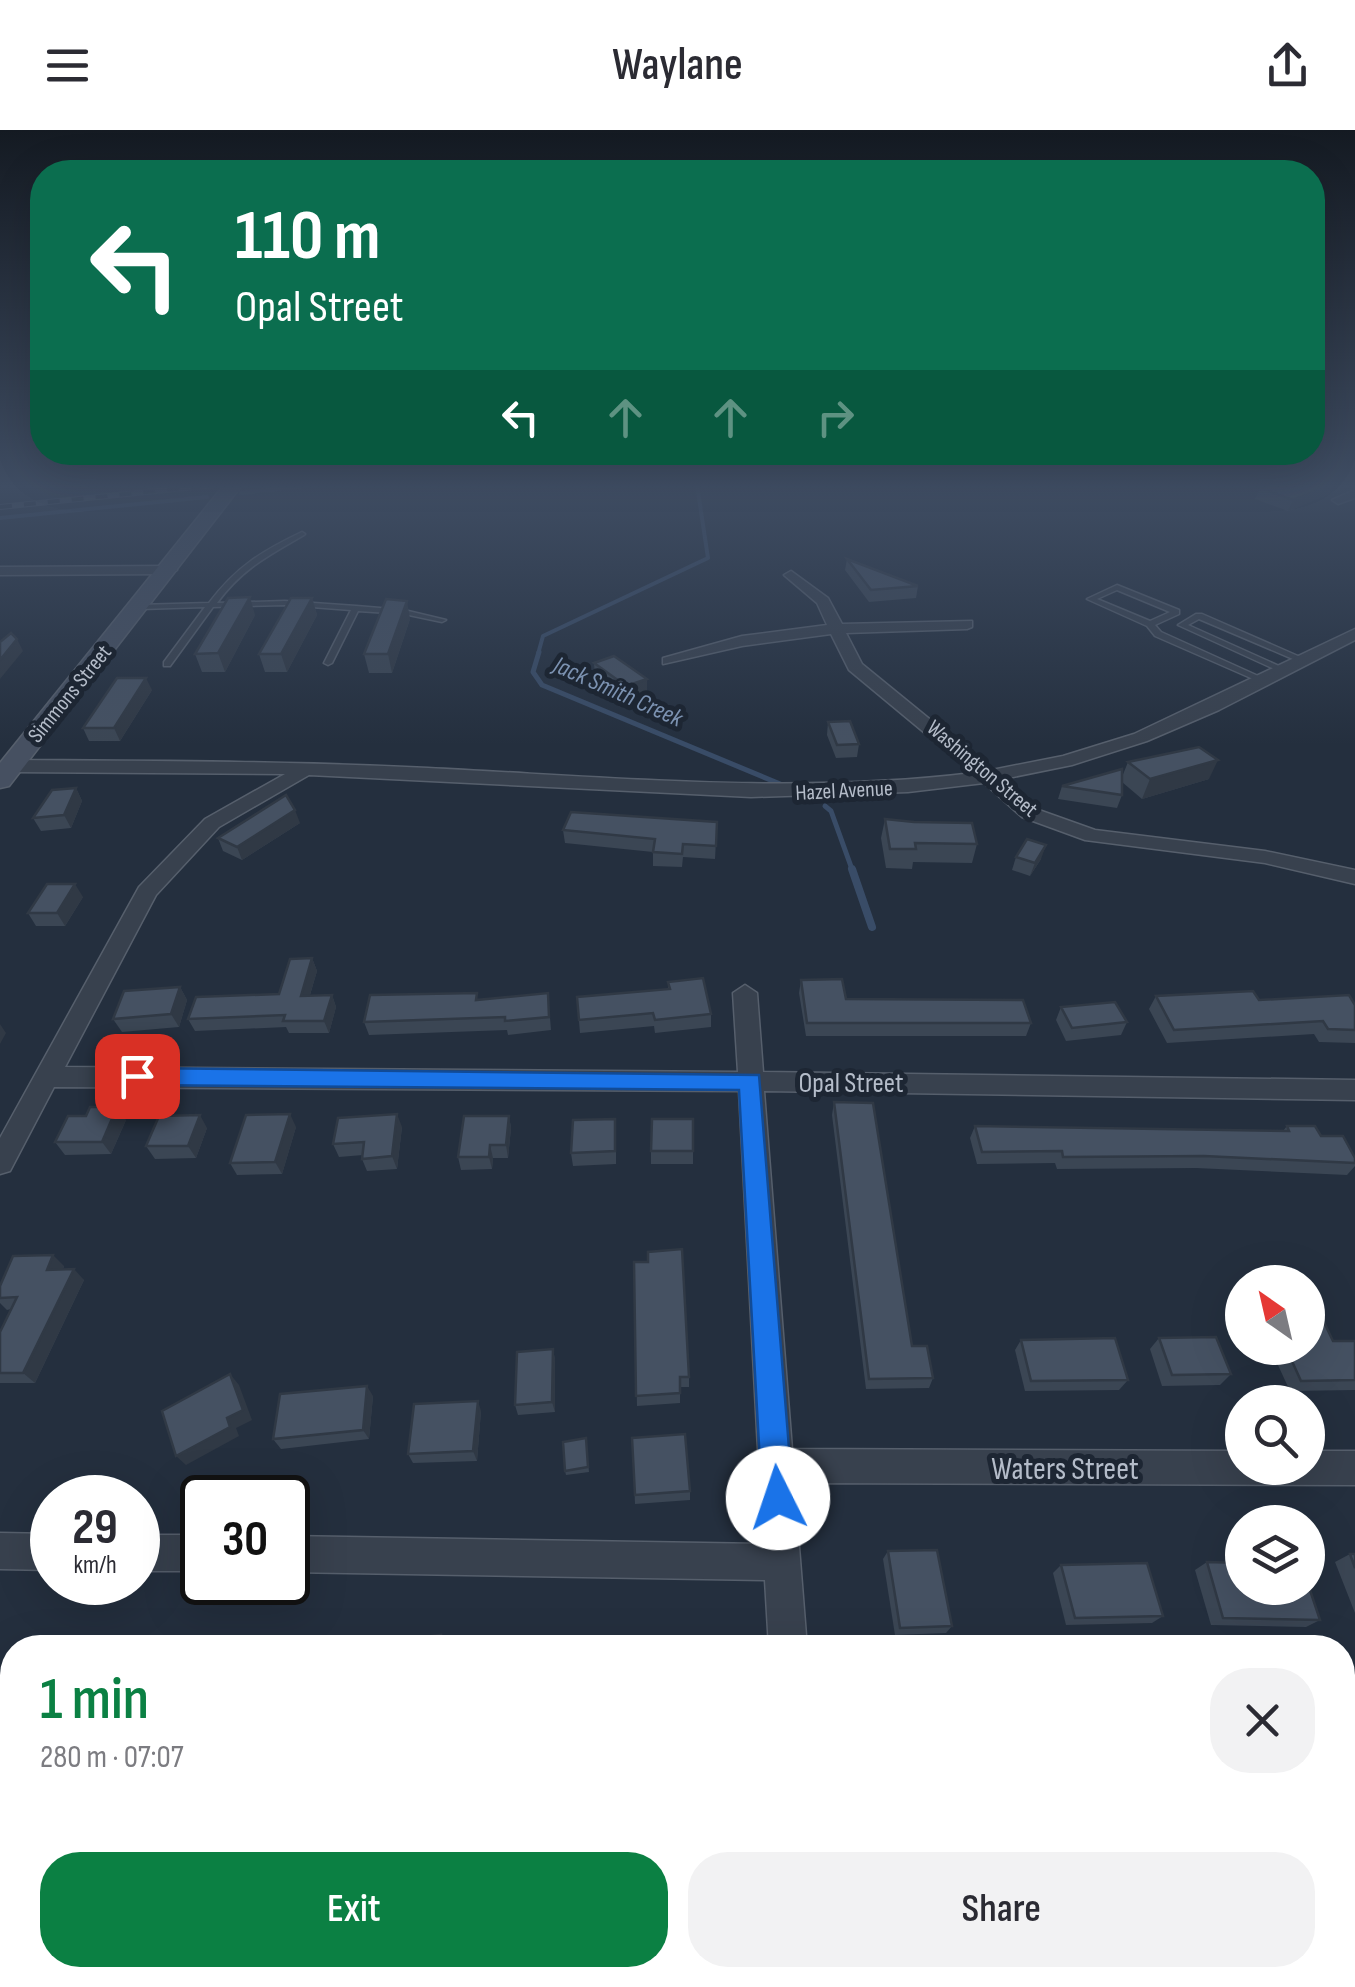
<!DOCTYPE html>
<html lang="en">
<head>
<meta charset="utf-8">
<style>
  :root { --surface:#fff; --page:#f2f2f3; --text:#2b2b33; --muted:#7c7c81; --accent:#0b8043 }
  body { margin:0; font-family:"Sofia Sans Condensed",sans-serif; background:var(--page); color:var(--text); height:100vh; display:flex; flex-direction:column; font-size:38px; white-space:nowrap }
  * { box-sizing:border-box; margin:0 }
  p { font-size:32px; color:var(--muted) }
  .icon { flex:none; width:55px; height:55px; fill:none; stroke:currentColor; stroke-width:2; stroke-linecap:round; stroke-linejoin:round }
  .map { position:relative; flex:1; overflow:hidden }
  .panel { position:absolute; left:0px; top:1505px; width:1355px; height:352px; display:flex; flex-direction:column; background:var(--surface); border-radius:40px 40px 0 0; box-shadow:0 10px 40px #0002 }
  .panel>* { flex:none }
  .hud { position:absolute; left:30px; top:30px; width:1295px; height:305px; border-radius:40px; box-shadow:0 10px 40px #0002; background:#0b6e4f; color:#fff; overflow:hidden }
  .needle { width:65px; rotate:326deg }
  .fabs { position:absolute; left:1225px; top:1135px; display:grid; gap:20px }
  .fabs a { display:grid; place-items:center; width:100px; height:100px; border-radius:50%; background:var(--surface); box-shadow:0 10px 40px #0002; font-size:50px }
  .speed { position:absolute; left:30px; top:1345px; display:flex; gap:20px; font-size:50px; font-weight:700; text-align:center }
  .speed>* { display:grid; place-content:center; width:130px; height:130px; border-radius:50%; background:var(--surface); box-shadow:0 10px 40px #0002; line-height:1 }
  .speed small { font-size:25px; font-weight:400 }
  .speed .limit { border:5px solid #111; border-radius:15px; background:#fff; color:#111 }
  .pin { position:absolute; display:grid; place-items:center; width:85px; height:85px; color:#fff; margin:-42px; border-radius:20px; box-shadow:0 5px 15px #0006 }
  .me { position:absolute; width:110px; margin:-55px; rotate:356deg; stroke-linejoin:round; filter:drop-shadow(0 0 8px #0008) }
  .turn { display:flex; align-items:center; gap:35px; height:210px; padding:0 40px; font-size:45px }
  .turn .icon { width:130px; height:130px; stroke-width:2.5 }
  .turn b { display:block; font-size:70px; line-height:85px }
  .lanes { display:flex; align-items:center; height:95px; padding:0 40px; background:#0003; justify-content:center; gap:50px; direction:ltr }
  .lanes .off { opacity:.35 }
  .round { display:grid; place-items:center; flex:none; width:105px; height:105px; border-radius:40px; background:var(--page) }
  .overview { display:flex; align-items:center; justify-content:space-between; height:170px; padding:0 40px }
  h1 { font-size:60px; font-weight:600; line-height:75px; color:var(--accent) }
  .action { display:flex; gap:20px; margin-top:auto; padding:20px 40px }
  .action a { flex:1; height:115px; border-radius:40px; background:var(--accent); color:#fff; font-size:40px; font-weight:600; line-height:115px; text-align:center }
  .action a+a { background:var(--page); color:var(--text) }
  header { display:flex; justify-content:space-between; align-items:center; height:130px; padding:0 40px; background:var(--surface); font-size:45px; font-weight:600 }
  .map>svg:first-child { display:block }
</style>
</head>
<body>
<header><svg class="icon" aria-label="menu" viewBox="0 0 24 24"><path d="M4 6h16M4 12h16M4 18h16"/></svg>Waylane<svg class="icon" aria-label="share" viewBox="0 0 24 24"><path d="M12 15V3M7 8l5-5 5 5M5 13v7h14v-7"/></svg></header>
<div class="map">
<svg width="1355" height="1857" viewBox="0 0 1355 1857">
  <rect width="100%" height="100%" fill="#242f3e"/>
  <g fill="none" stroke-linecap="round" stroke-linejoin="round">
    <!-- stream-far2 -->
    <g stroke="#394c67" stroke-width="4">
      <path d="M241 363 315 355"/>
      <path d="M0 388 207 367"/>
      <path d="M538 524 543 506 708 428 697 355"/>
    </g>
    <!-- stream-far1 -->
    <g stroke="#394c67" stroke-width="5">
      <path d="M539 522 533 542 542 555 785 656"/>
      <path d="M825 676 831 681 853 742"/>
    </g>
    <!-- stream -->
    <path stroke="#394c67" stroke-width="8" d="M852 739 872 797"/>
    <!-- lane casing -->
    <g stroke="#565f6c" stroke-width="3">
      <g id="lane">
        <path d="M302 402 305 404 304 405C268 426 243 438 217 473L285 471 356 476 404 480 446 490 442 492 404 484 358 481 332 533 328 535 324 533 351 480 285 475 213 477 170 536H164V532L205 477 141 479H138V475L209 473C236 437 262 421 302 402Z"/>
        <path d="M1117 455 1179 480V484L1155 495 1161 502 1267 550 1260 552 1155 506 1147 496 1087 469ZM1117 460 1170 482 1150 491 1097 469Z"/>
        <path d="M1196 484H1202L1307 530 1300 532 1199 489 1188 495 1288 540 1281 542 1178 495Z"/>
      </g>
    </g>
    <!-- street casing -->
    <g stroke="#565f6c" stroke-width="3">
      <g id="street">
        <path d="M1355 360V368L1338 374 1332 370Z"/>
        <path d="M0 437 170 436 177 440 170 444 0 445Z"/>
        <path d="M791 441 828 468 842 494 972 491V497L967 499 846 503 862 534 992 640 1063 626 1134 604 1355 499V510L1219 580 1147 611 1072 635 1003 649 1036 679 1095 700 1265 721 1355 740V754L1265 733 1085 710 1022 687 984 653 908 662 751 667 309 645 219 697 156 765 65 937 738 942 733 863 745 855 757 863 763 942 1355 950V970L764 961 792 1319 1242 1321V1338H1308V1321H1355V1355L794 1353 807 1518H769L765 1450 288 1442V1406L763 1414 739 961 54 957 10 1041 0 1044V1008L139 757 205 689 285 644 11 642 2 636 11 630C150 631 289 631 428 638 611 647 791 665 973 643L849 540 831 504 742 516 663 534V528L742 506 827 495 817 473 784 445Z"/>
        <path d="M0 1403 52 1404V1440L0 1439Z"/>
        <rect x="138" y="1405" width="64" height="36"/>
        <path d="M786 1845H830L832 1857H786Z"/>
      </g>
    </g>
    <!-- secondary casing -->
    <g stroke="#565f6c" stroke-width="3">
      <path id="secondary" d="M224 355H242L9 656 0 658V633Z"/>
    </g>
    <!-- lane -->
    <use href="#lane" fill="#38414e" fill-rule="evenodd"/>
    <!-- street -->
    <use href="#street" fill="#38414e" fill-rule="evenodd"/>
    <!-- secondary -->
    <use href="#secondary" fill="#465061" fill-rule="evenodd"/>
    <!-- rail casing -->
    <g stroke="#5a6575" stroke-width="6">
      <path id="rail" d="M0 377 214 355"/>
    </g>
    <!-- rail -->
    <use href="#rail" stroke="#1d2633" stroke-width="4" stroke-dasharray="12" stroke-linecap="butt"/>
  </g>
  <!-- wall -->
  <g fill="#3b4654">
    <path d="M1270 355H1351L1288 381 1255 369 1260 358Z"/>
    <path d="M847 429 918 456 916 468 869 472 845 440Z"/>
    <path d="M312 468 317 485 287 542H265L259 524Z"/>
    <path d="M255 485 225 542H202L195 524Z"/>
    <path d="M410 489 392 543H369L364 524Z"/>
    <path d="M594 533 647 549V561L626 569 595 546Z"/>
    <path d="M152 560 120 611H89L83 598Z"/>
    <path d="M828 592 859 614 857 627 836 628 827 605Z"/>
    <path d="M1128 632 1209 649 1142 669 1122 652V665L1117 678 1058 669 1062 656 1122 647Z"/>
    <path d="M76 658 82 671 71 698 41 701 33 688Z"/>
    <path d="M885 689 977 714 972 733 913 732 912 739 886 738 881 708Z"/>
    <path d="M717 692 715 729 683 727 682 737 653 736V722L565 713 563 700Z"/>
    <path d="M300 693 242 730 223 721 218 708Z"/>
    <path d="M1016 727 1041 729 1030 746 1012 740Z"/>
    <path d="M83 767 65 796H36L28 783Z"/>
    <path d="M312 828 317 841 310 865H332L336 877 329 903H289L286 897 195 901 188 889 279 864Z"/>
    <path d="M801 850 846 869 1031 893 1026 906H806L799 863Z"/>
    <path d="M668 852 711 884V897L655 903 654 896 580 903 577 867 668 859Z"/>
    <path d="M180 857 187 870 179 897 122 902 113 889Z"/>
    <path d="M548 863 551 900 508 905 507 900 369 905 364 892 479 870Z"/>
    <path d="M1156 866 1355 875V913L1319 912 1314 904 1167 913 1149 879Z"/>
    <path d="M1061 877 1127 892 1121 905 1066 911 1056 890Z"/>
    <path d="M834 972 912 1216 933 1248 929 1258 866 1259 832 985Z"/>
    <path d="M509 986 511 998 508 1028H493L492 1039 461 1040 458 1027Z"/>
    <path d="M693 989V1034H651V1021Z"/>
    <path d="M126 990 111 1024 65 1025 55 1012Z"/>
    <path d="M975 996 1283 1001 1287 996 1321 1006 1355 1028V1036L1347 1045 1196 1038 1057 1039 1055 1033 977 1034 970 1008Z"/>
    <path d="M296 997 282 1044 237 1045 230 1033Z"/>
    <path d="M402 997 397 1039 367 1041 362 1029 363 1025 339 1027 333 1014Z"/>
    <path d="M207 998 196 1028 155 1029 146 1016Z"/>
    <path d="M616 1001V1034L573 1036 571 1023Z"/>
    <path d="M634 1132 689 1247V1257H680V1273L637 1276Z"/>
    <path d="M64 1136 63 1139 84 1150 35 1253H0V1202L11 1179 7 1180 0 1173V1156Z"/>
    <path d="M1159 1208 1231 1244 1220 1255 1162 1256 1150 1219Z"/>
    <path d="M1021 1210 1128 1250 1119 1260 1025 1261 1015 1220Z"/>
    <path d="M1333 1211H1355V1260L1290 1261 1270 1218H1308Z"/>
    <path d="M553 1219 555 1230V1282L518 1285 515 1275Z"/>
    <path d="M373 1266 369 1309 281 1319 273 1309Z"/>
    <path d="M481 1281 477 1331 413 1333 408 1324Z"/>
    <path d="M586 1308 589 1342 566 1345 565 1341Z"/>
    <path d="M632 1308 690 1361V1370L635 1374Z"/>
    <path d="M888 1421 952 1496 946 1503 895 1505 883 1429Z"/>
    <path d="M1350 1424H1355V1483L1335 1432Z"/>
    <path d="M1207 1432 1320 1490 1306 1497 1211 1495 1195 1440Z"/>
    <path d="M1061 1435 1163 1486 1152 1493 1066 1495 1053 1443Z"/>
    <path d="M937 1845H1010L1012 1857H938Z"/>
  </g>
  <!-- shaded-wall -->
  <g fill="#303945">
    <path d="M1332 355H1351L1288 381 1293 370Z"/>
    <path d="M250 467 255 485 225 542 218 523Z"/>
    <path d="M312 468 317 485 287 542 281 524Z"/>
    <path d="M407 471 410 489 392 543 388 524Z"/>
    <path d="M17 509 23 521 0 549V530Z"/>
    <path d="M146 548 152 560 120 611 114 598Z"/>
    <path d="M647 549V561L626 569V556Z"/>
    <path d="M1218 630 1209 649 1142 669 1150 649Z"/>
    <path d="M76 658 82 671 71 698 64 685Z"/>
    <path d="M295 680 300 693 242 730 237 717Z"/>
    <path d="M1046 715 1041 729 1030 746 1035 733Z"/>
    <path d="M75 754 83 767 65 796 57 783Z"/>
    <path d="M312 828 317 841 306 878 301 866Z"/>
    <path d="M180 857 187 870 179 897 171 884Z"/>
    <path d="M332 865 336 877 329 903 324 891Z"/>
    <path d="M0 894 6 903 0 914Z"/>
    <path d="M117 977 126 990 111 1024 102 1012Z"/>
    <path d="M290 984 296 997 282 1044 275 1032Z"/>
    <path d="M397 984 402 997 397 1039 392 1026Z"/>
    <path d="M200 985 207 998 196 1028 188 1016Z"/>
    <path d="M509 986 511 998 508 1028 506 1015Z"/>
    <path d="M490 1015 493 1028 492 1039 489 1027Z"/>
    <path d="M53 1125 64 1136 58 1151 47 1140Z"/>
    <path d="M74 1139 84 1150 35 1253 23 1243Z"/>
    <path d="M553 1219 555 1230V1282L552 1272Z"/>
    <path d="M230 1244 239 1255 252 1290 236 1298 239 1306 186 1335 176 1326 227 1288Z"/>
    <path d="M367 1256 373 1266 369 1309 363 1300Z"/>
    <path d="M478 1271 481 1281 477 1331 473 1321Z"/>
    <path d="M441 1505 446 1511 447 1518H441Z"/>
  </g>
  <!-- building -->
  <g fill="#455162" stroke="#303945" stroke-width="2.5">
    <path d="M1270 355H1332L1293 370 1260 358Z"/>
    <path d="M847 429 918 456 871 460Z"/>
    <path d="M250 467 218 523 195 524 228 468Z"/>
    <path d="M291 468H312L281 524H259Z"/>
    <path d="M386 469 407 471 388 524H364Z"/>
    <path d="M11 503 17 509 0 530V512Z"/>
    <path d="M614 526 647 549 626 556 594 533Z"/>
    <path d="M117 548H146L114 598H83Z"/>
    <path d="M850 591 859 614 837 615 828 592Z"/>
    <path d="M1199 617 1218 630 1150 649 1128 632Z"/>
    <path d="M1122 639V665L1062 656Z"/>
    <path d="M76 658 64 685 33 688 52 660Z"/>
    <path d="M286 665 295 680 237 717 218 708Z"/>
    <path d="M571 682 717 692 716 716 683 714 682 724 653 722 655 709 563 700Z"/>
    <path d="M885 689 914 692 972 693 977 714 915 713 916 719H890Z"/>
    <path d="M1027 709 1046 715 1035 733 1016 727Z"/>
    <path d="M47 754H75L57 783H28Z"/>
    <path d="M312 828 301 866 332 865 324 891H283L285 885 188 889 196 867 279 864 290 829Z"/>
    <path d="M703 848 711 884 655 890 653 883 579 890 577 867 670 859 668 852Z"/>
    <path d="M842 849 846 869 1023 870 1031 893H807L801 850Z"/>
    <path d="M180 857 171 884 113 889 124 861Z"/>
    <path d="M1253 861 1259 870 1349 865 1355 875V900L1328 899 1323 891 1174 900 1156 866Z"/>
    <path d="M477 863 476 870 548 863 549 887 505 891V887L364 892 370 865Z"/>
    <path d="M1115 872 1127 892 1072 898 1061 877Z"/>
    <path d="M834 972 873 973 912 1216H927L933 1248 869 1249Z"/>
    <path d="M90 977H117L102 1012H55L68 986H86Z"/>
    <path d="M290 984 275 1032 230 1033 246 985Z"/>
    <path d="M397 984 392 1026 362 1029 364 1012 333 1014 338 988Z"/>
    <path d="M200 985 188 1016H146L159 986Z"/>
    <path d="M464 986H509L506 1015H490L489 1027H458Z"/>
    <path d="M615 989V1021L571 1023 573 990Z"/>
    <path d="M652 989H693V1021H651Z"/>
    <path d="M975 996 1289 1001 1287 996H1315L1321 1006H1343L1355 1028V1033L1204 1026 1063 1027 1062 1021 982 1022Z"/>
    <path d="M682 1119 689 1247H680V1263L636 1266 634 1132H648V1122Z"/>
    <path d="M53 1125 47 1140 74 1139 23 1243H0V1202L17 1167 0 1168V1156L13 1126Z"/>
    <path d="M1308 1186H1321L1333 1211H1355V1250L1301 1251 1286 1218H1308Z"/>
    <path d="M1216 1207 1231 1244 1172 1245 1159 1208Z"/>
    <path d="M1115 1208 1128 1250 1031 1251 1021 1210Z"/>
    <path d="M553 1219 552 1272 515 1275 517 1222Z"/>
    <path d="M230 1244 243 1280 227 1288 230 1297 176 1326 162 1281Z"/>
    <path d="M367 1256 363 1300 273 1309 280 1264Z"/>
    <path d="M478 1271 473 1321 408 1324 414 1274Z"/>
    <path d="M685 1304 690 1361 635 1365 632 1308Z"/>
    <path d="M586 1308 588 1337 565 1341 563 1312Z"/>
    <path d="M937 1420 952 1496 900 1498 888 1421Z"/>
    <path d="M1350 1424H1355V1438Z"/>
    <path d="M1207 1432 1242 1433V1458H1308V1454L1320 1490 1223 1488Z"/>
    <path d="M1147 1433 1163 1486 1075 1488 1061 1435Z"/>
    <path d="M441 1505V1518H369L370 1514Z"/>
    <path d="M684 1510 685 1518H630V1514Z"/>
    <path d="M947 1845H1010L1012 1857H949Z"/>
  </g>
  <!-- sky -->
  <linearGradient id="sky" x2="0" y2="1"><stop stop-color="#141a22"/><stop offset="0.58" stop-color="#3f4d63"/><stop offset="1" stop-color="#3f4d63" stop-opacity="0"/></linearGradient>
  <rect width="1355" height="615" fill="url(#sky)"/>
  <!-- route -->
  <path fill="#1a73e8" stroke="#114b97" stroke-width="2.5" d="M137 938 759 945 793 1368 789 1379 778 1384 767 1379 762 1368 739 960 137 955 125 946Z"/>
  <g text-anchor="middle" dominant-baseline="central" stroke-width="10" stroke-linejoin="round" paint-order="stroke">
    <!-- far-street labels -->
    <g font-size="22" fill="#b4bcc9" stroke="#1d2633">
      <text transform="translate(70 564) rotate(-51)">Simmons Street</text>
      <text transform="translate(982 639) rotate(40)">Washington Street</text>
      <text transform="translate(844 661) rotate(-3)">Hazel Avenue</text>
    </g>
    <!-- far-water labels -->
    <g font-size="25" font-style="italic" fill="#7c92b1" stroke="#1d2633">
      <text transform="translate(618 562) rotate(24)">Jack Smith Creek</text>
    </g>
    <!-- street labels -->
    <g font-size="28" fill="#b4bcc9" stroke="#1d2633">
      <text x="851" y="953">Opal Street</text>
    </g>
    <!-- near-street labels -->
    <g font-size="32" fill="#b4bcc9" stroke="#1d2633">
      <text x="1065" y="1339">Waters Street</text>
    </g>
  </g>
</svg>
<div class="fabs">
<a><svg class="needle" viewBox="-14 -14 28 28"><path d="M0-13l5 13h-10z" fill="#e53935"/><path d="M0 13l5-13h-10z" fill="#7c7c81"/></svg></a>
<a><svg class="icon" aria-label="search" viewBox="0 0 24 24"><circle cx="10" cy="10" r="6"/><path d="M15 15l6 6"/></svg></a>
<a><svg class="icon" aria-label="layers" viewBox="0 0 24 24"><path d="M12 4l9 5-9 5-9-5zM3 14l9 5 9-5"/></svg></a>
</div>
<div class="speed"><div>29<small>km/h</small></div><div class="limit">30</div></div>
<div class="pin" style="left:137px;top:946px;background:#d93025"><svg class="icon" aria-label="arrive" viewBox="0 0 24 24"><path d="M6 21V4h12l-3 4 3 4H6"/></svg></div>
<svg class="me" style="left:778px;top:1368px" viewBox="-20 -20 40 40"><circle r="19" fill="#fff"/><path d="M0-13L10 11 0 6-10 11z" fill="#1a73e8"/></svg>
<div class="hud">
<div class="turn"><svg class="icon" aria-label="left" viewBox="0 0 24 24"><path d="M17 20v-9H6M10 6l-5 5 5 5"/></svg><div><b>110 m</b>Opal Street</div></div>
<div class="lanes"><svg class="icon" aria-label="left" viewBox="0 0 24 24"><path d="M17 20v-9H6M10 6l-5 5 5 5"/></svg><svg class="icon off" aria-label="ahead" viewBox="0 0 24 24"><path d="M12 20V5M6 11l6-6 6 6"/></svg><svg class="icon off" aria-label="ahead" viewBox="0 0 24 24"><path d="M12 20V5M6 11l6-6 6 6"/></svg><svg class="icon off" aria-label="right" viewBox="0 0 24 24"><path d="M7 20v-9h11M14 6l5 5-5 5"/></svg></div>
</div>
<section class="panel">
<div class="overview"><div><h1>1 min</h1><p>280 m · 07:07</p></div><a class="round"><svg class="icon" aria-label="close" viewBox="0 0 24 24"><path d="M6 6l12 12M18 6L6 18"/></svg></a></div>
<div class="action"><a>Exit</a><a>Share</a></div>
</section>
</div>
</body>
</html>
